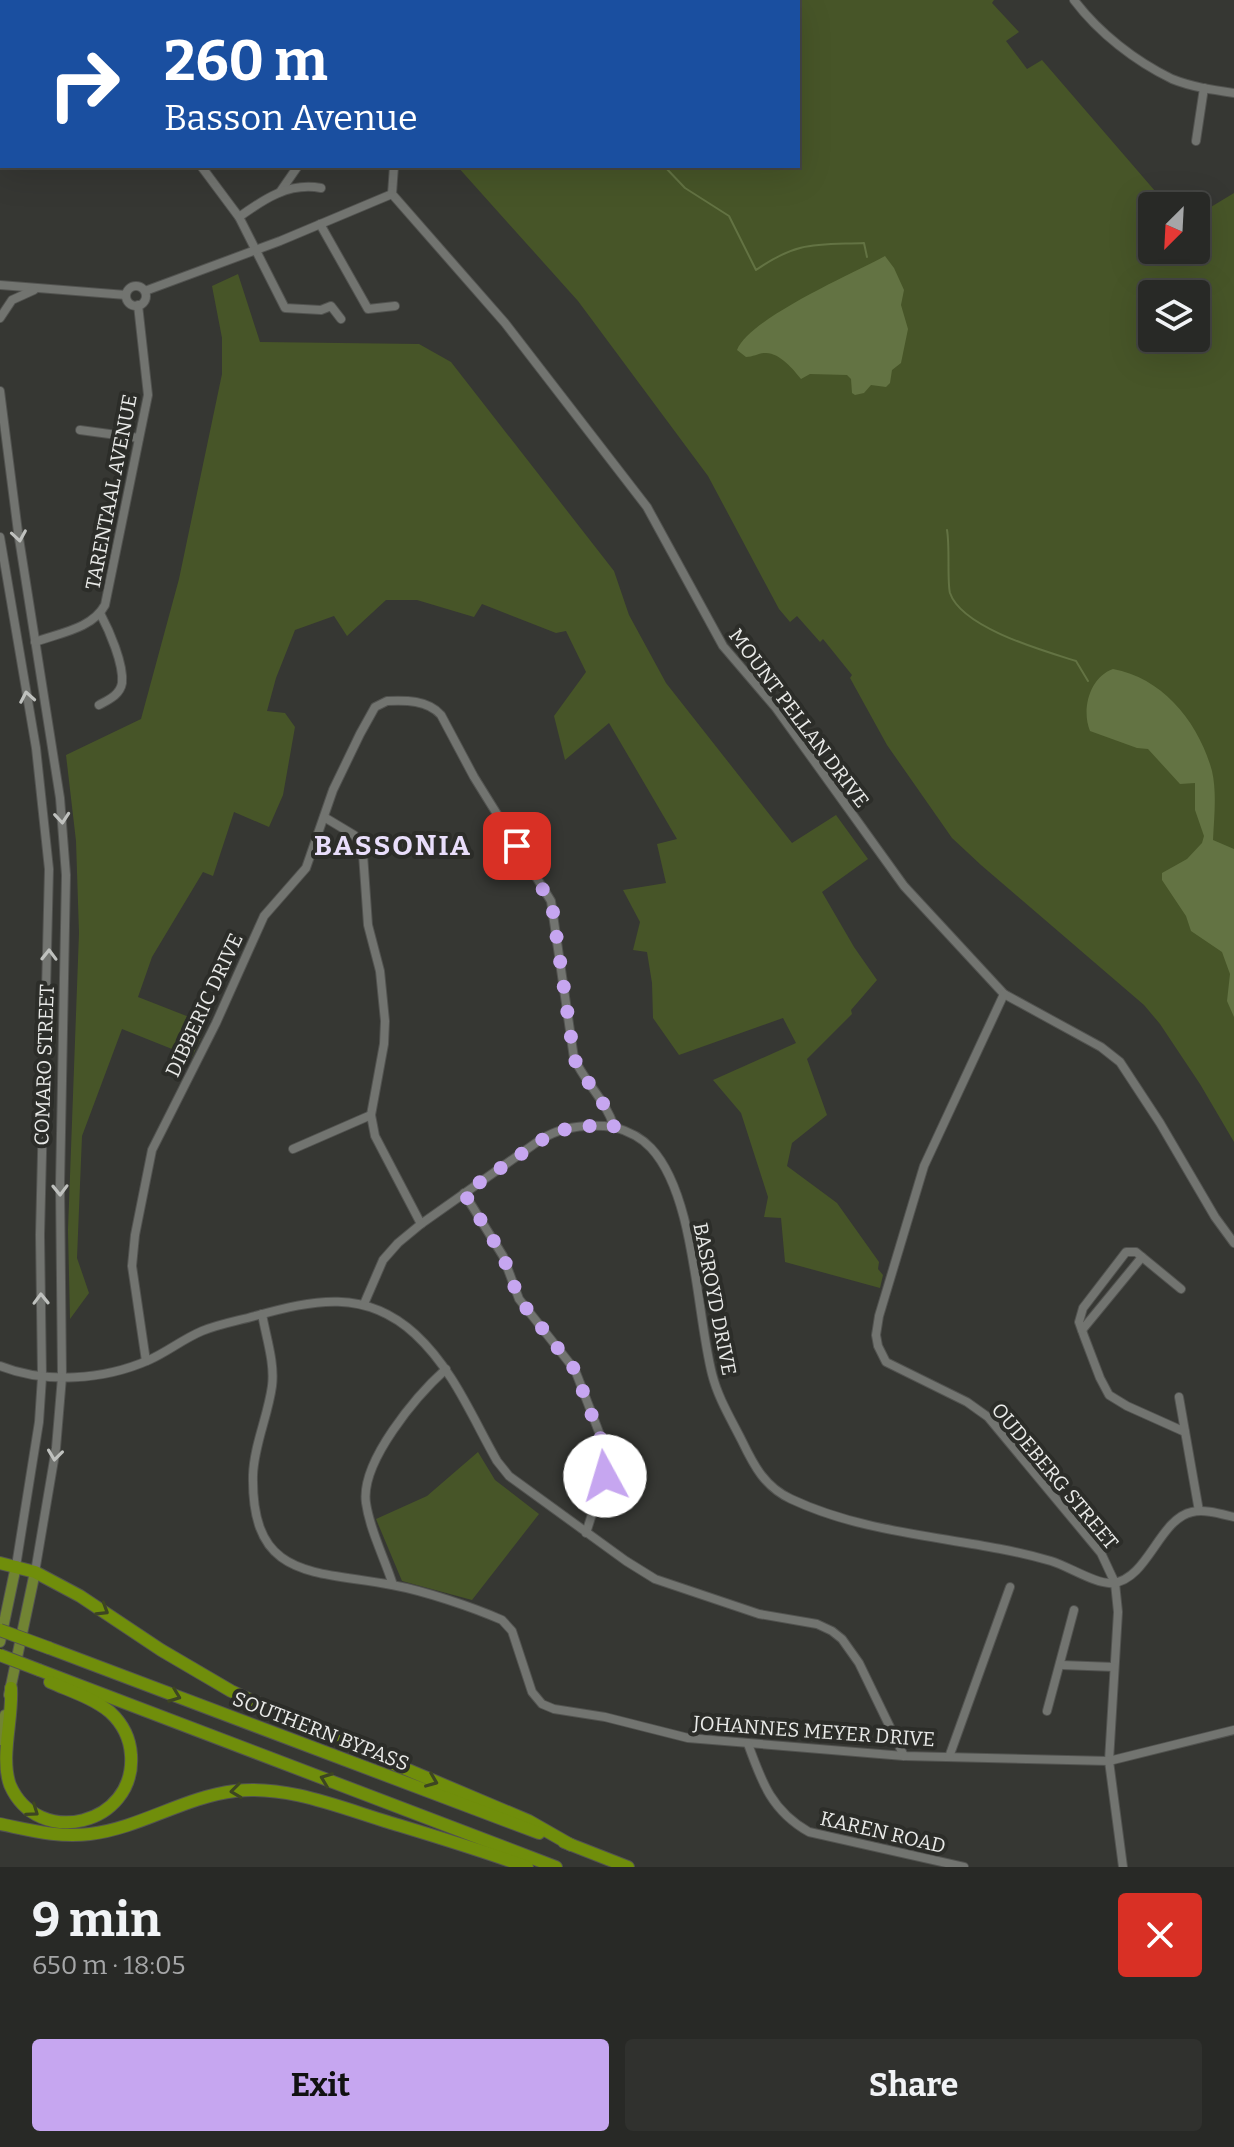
<!DOCTYPE html>
<html lang="en">
<head>
<meta charset="utf-8">
<style>
  :root { --surface:#282926; --page:#30312e; --text:#f1f3f6; --muted:#a5a6a7; --line:#444543; --accent:#c6a6f0 }
  body { margin:0; font-family:Bitter,serif; background:var(--page); color:var(--text); height:100vh; display:flex; flex-direction:column; font-size:30px; white-space:nowrap }
  * { box-sizing:border-box; margin:0 }
  p { font-size:26px; color:var(--muted) }
  .icon { flex:none; width:44px; height:44px; fill:none; stroke:currentColor; stroke-width:2; stroke-linecap:round; stroke-linejoin:round }
  .map { position:relative; height:1867px; overflow:hidden }
  .side { display:flex; flex-direction:column; background:var(--surface); flex:1 }
  .side>* { flex:none }
  .top-card { position:absolute; left:0px; top:0px; width:800px; height:168px; box-shadow:0 8px 32px #0002,0 0 0 2px var(--line); background:#1a4fa0; color:#fff; overflow:hidden }
  .needle { width:52px; rotate:204deg }
  .tools { position:absolute; left:1138px; top:192px; display:grid; gap:16px }
  .tools a { display:grid; place-items:center; width:72px; height:72px; border-radius:8px; background:var(--surface); box-shadow:0 8px 32px #0002,0 0 0 2px var(--line); font-size:40px }
  .pin { position:absolute; display:grid; place-items:center; width:68px; height:68px; color:#fff; margin:-34px; border-radius:16px; box-shadow:0 4px 12px #0006 }
  .me { position:absolute; width:88px; margin:-44px; rotate:354deg; stroke-linejoin:round; filter:drop-shadow(0 0 6px #0008) }
  .turn { display:flex; align-items:center; gap:28px; height:168px; padding:0 32px; font-size:36px }
  .turn .icon { width:104px; height:104px; stroke-width:2.5 }
  .turn b { display:block; font-size:56px; line-height:68px }
  .round { display:grid; place-items:center; flex:none; width:84px; height:84px; border-radius:8px; background:var(--page) }
  .head { display:flex; align-items:center; justify-content:space-between; height:136px; padding:0 32px }
  h1 { font-size:48px; font-weight:700; line-height:60px }
  .cta { display:flex; gap:16px; margin-top:auto; padding:16px 32px }
  .cta a { flex:1; height:92px; border-radius:8px; background:var(--accent); color:#111; font-size:32px; font-weight:700; line-height:92px; text-align:center }
  .cta a+a { background:var(--page); color:var(--text) }
  .map>svg:first-child { display:block }
</style>
</head>
<body>
<div class="map">
<svg width="1234" height="1867" viewBox="0 0 1234 1867">
  <rect width="100%" height="100%" fill="#363733"/>
  <!-- green -->
  <g fill="#475528" fill-rule="evenodd">
    <path d="M400 0H994L992 3 1019 32 1006 41 1027 69 1042 60 1168 206H1152V250H1196V216L1234 193V1142L1200 1084 1160 1024 1144 1005 981 865 952 838 887 745 850 678 852 675 823 639 820 642 797 616 790 622 779 609 708 476 578 301 457 166H798V2ZM1152 294H1196V338H1152Z"/>
    <path d="M238 274 260 342 419 344 451 362 614 571 629 615 666 683 792 843 836 815 868 859 822 892 854 947 877 980 851 1010 852 1014 807 1059 827 1115 792 1143 787 1166 837 1203 879 1262 878 1269 883 1275 880 1288 785 1262 781 1218 764 1217 768 1197 741 1113 713 1080 796 1043 783 1018 679 1055 653 1018 652 983 647 952 633 950 640 922 623 890 666 883 657 844 677 839 609 723 565 760 554 716 586 672 566 631 556 633 482 604 474 617 417 600H386L347 636 334 616 295 630 276 678 267 711 285 713 295 727 283 795 269 827 234 812 213 876 203 872 152 957 138 997 207 1024 192 1057 122 1029 82 1136 77 1258 89 1293 70 1319 68 1230 79 933 76 841 66 755 141 719 179 579 222 374V338L212 286Z"/>
    <path d="M478 1452 495 1480 539 1514 472 1600 402 1581 376 1519 427 1496Z"/>
  </g>
  <!-- water -->
  <g fill="#637343">
    <path d="M885 256 894 268 904 290 901 305 908 329 901 363 892 370 890 383 886 387 871 385 864 393 855 395 852 393 851 379 847 375 810 374 801 379C794 370 779 352 765 353 759 353 753 357 746 357L737 350C750 318 852 274 885 256Z"/>
    <path d="M1113 669C1163 678 1199 723 1212 771 1217 793 1214 818 1213 840L1234 849V1017L1227 1001 1230 974 1222 952 1191 931 1186 916 1162 880V873L1187 859 1202 843 1204 836 1195 810V783L1180 784 1148 749 1137 748 1090 731C1081 709 1090 677 1113 669Z"/>
  </g>
  <g fill="none" stroke-linecap="round" stroke-linejoin="round">
    <!-- stream -->
    <g stroke="#637343" stroke-width="2">
      <path d="M575 0 577 2"/>
      <path d="M664 166 685 188 729 216 756 270C798 241 815 245 864 243L867 257"/>
      <path d="M947 530C950 546 947 582 950 593 962 628 1044 651 1076 661L1088 681"/>
    </g>
    <!-- minor casing -->
    <g stroke="#525350" stroke-width="10">
      <g id="minor">
        <path d="M110 0 111 2"/>
        <path d="M388 0 389 2"/>
        <path d="M1074 0C1099 33 1135 61 1172 79 1192 87 1213 90 1234 93"/>
        <path d="M1196 141 1204 88"/>
        <path d="M201 166 239 217 285 308 321 310 331 306 341 319"/>
        <path d="M394 166 392 194 505 323 647 507 723 646 776 708 904 886 1004 994 1101 1047 1120 1062 1160 1123 1215 1217 1234 1243"/>
        <path d="M280 192 298 166"/>
        <path d="M239 217C264 199 289 182 321 188"/>
        <path d="M320 224 368 309 395 306"/>
        <path d="M0 285 126 295"/>
        <circle cx="136" cy="296" r="10"/>
        <path d="M145 291 280 241 392 194"/>
        <path d="M0 318 12 300 34 290"/>
        <path d="M0 391 18 532 60 798 66 875 60 1185 62 1377 56 1448 35 1572"/>
        <path d="M80 430 139 438"/>
        <path d="M0 537 36 748 49 869 40 1235 42 1377 39 1422 16 1566"/>
        <path d="M35 642C59 633 92 629 105 605L148 395 138 305"/>
        <path d="M99 705C108 700 120 695 122 683 124 664 109 630 100 613"/>
        <path d="M324 817 354 835 360 843 363 854 368 925 380 971 385 1021 384 1044 371 1115 375 1136 421 1224"/>
        <path d="M1004 994 924 1166 879 1316 876 1335 878 1346 886 1362 967 1402 988 1417 1101 1553 1115 1583 1118 1612 1109 1761 1123 1867"/>
        <path d="M293 1149 371 1115"/>
        <path d="M464 1193 503 1256 519 1299 575 1370 602 1440 606 1455V1470L586 1533"/>
        <path d="M1181 1289 1136 1252H1126L1083 1308 1079 1322 1084 1336 1100 1378 1109 1395 1127 1406 1185 1432"/>
        <path d="M364 1304 383 1260 398 1243 421 1224 540 1140C562 1126 589 1124 614 1127"/>
        <path d="M262 1314C266 1337 275 1363 272 1386 268 1416 254 1445 253 1475 251 1581 314 1570 392 1585 425 1591 472 1607 502 1620L512 1631 532 1692 542 1704 554 1709 605 1717 688 1738 904 1756 1109 1761 1234 1730"/>
        <path d="M1082 1330 1142 1257"/>
        <path d="M146 1361 132 1266 135 1235 152 1150 216 1023 264 916 306 868 333 790 360 734 375 707 387 701C405 700 428 700 441 715L474 777 551 901 574 1058C585 1083 606 1100 614 1127 628 1131 641 1137 651 1148 695 1195 696 1311 712 1374 718 1398 731 1419 742 1441 754 1466 765 1487 791 1499 874 1538 965 1536 1051 1561 1068 1566 1097 1585 1113 1583 1148 1579 1159 1519 1192 1512 1205 1509 1221 1514 1234 1517"/>
        <path d="M0 1366C45 1384 104 1380 149 1360 167 1352 183 1339 202 1331 219 1324 237 1321 255 1316 313 1300 365 1288 415 1334 453 1369 472 1417 497 1461L509 1476 626 1561 655 1579 759 1614 817 1624 832 1631 842 1639 859 1663 904 1756"/>
        <path d="M1179 1397 1199 1511"/>
        <path d="M393 1585C385 1559 370 1531 366 1503 360 1462 417 1395 446 1369"/>
        <path d="M1061 1665 1114 1667"/>
        <path d="M1047 1711 1074 1610"/>
        <path d="M748 1744C762 1783 772 1811 809 1832L964 1867"/>
        <path d="M949 1757 1010 1587"/>
      </g>
    </g>
    <!-- major casing -->
    <g stroke="#525350" stroke-width="12">
      <g id="major">
        <path d="M0 1642 16 1566"/>
        <path d="M9 1695 35 1572"/>
        <path d="M0 1740 5 1715"/>
      </g>
    </g>
    <!-- highway casing -->
    <g stroke="#525350" stroke-width="14">
      <g id="highway">
        <path d="M0 1563 35 1572 80 1596 161 1650 231 1691 349 1745 529 1821 571 1845"/>
        <path d="M49 1648 539 1833"/>
        <path d="M39 1670 556 1867"/>
        <path d="M11 1688C13 1719 0 1757 10 1785 38 1849 136 1825 131 1755 130 1738 123 1724 110 1712 93 1698 70 1691 50 1682"/>
        <path d="M0 1824C30 1830 59 1838 90 1834 140 1828 184 1797 235 1791 287 1785 339 1807 388 1822 434 1836 481 1850 527 1867"/>
        <path d="M564 1842 628 1867"/>
      </g>
    </g>
    <!-- minor -->
    <use href="#minor" stroke="#727470" stroke-width="8"/>
    <!-- major -->
    <use href="#major" stroke="#718433" stroke-width="10"/>
    <!-- highway -->
    <use href="#highway" stroke="#708e0b" stroke-width="12"/>
    <!-- highway-bridge casing -->
    <g stroke="#525350" stroke-width="14" stroke-linecap="butt">
      <g id="highway-bridge">
        <path d="M0 1630 49 1648"/>
        <path d="M0 1655 39 1670"/>
      </g>
    </g>
    <!-- highway-bridge -->
    <use href="#highway-bridge" stroke="#708e0b" stroke-width="12"/>
  </g>
  <!-- one-way arrows -->
  <defs><path id="oneway-chevron" d="M-2-3.5L2.5 0L-2 3.5" fill="none" stroke-width="1.6" stroke-linecap="round" stroke-linejoin="round" transform="scale(2)"/></defs>
  <g stroke="#bfc1be">
    <use href="#oneway-chevron" transform="translate(19 536) rotate(81)"/>
    <use href="#oneway-chevron" transform="translate(27 697) rotate(-100)"/>
    <use href="#oneway-chevron" transform="translate(62 818) rotate(85)"/>
    <use href="#oneway-chevron" transform="translate(49 955) rotate(-89)"/>
    <use href="#oneway-chevron" transform="translate(60 1190) rotate(89)"/>
    <use href="#oneway-chevron" transform="translate(41 1299) rotate(-91)"/>
    <use href="#oneway-chevron" transform="translate(55 1455) rotate(97)"/>
  </g>
  <g stroke="#3d4522">
    <use href="#oneway-chevron" transform="translate(103 1610) rotate(32)"/>
    <use href="#oneway-chevron" transform="translate(175 1696) rotate(21)"/>
    <use href="#oneway-chevron" transform="translate(326 1779) rotate(-159)"/>
    <use href="#oneway-chevron" transform="translate(432 1781) rotate(22)"/>
    <use href="#oneway-chevron" transform="translate(236 1791) rotate(173)"/>
    <use href="#oneway-chevron" transform="translate(33 1811) rotate(35)"/>
  </g>
  <g fill="none" stroke-linecap="round" stroke-linejoin="round">
    <!-- route -->
    <path stroke="#c6a6f0" stroke-width="14" stroke-dasharray="0 25.2" d="M517 846 552 905 574 1058C585 1083 606 1100 614 1127L588 1126 555 1131 464 1193 503 1256 519 1299 575 1370 604 1448 607 1460 605 1476"/>
  </g>
  <g text-anchor="middle" dominant-baseline="central" stroke-width="8" stroke-linejoin="round" paint-order="stroke">
    <!-- street labels -->
    <g font-size="20" fill="#e9eae8" stroke="#2c2d29">
      <text transform="translate(111 492) rotate(-79)">TARENTAAL AVENUE</text>
      <text transform="translate(799 718) rotate(53)">MOUNT PELLAN DRIVE</text>
      <text transform="translate(204 1005) rotate(-65)">DIBBERIC DRIVE</text>
      <text transform="translate(44 1065) rotate(-88)">COMARO STREET</text>
      <text transform="translate(715 1299) rotate(79)">BASROYD DRIVE</text>
      <text transform="translate(1055 1476) rotate(50)">OUDEBERG STREET</text>
      <text transform="translate(321 1731) rotate(21)">SOUTHERN BYPASS</text>
      <text transform="translate(814 1731) rotate(4)">JOHANNES MEYER DRIVE</text>
      <text transform="translate(883 1832) rotate(13)">KAREN ROAD</text>
    </g>
    <!-- district labels -->
    <g font-size="28" font-weight="bold" letter-spacing="2" fill="#e9defb" stroke="#2c2d29">
      <text x="393" y="845">BASSONIA</text>
    </g>
  </g>
</svg>
<div class="tools">
<a><svg class="needle" viewBox="-14 -14 28 28"><path d="M0-13l5 13h-10z" fill="#e53935"/><path d="M0 13l5-13h-10z" fill="#a5a6a7"/></svg></a>
<a><svg class="icon" aria-label="layers" viewBox="0 0 24 24"><path d="M12 4l9 5-9 5-9-5zM3 14l9 5 9-5"/></svg></a>
</div>
<div class="pin" style="left:517px;top:846px;background:#d93025"><svg class="icon" aria-label="arrive" viewBox="0 0 24 24"><path d="M6 21V4h12l-3 4 3 4H6"/></svg></div>
<svg class="me" style="left:605px;top:1476px" viewBox="-20 -20 40 40"><circle r="19" fill="#fff"/><path d="M0-13L10 11 0 6-10 11z" fill="#c6a6f0"/></svg>
<div class="top-card">
<div class="turn"><svg class="icon" aria-label="right" viewBox="0 0 24 24"><path d="M7 20v-9h11M14 6l5 5-5 5"/></svg><div><b>260 m</b>Basson Avenue</div></div>
</div>
</div>
<section class="side">
<div class="head"><div><h1>9 min</h1><p>650 m · 18:05</p></div><a class="round" style="background:#d93025;color:#fff"><svg class="icon" aria-label="close" viewBox="0 0 24 24"><path d="M6 6l12 12M18 6L6 18"/></svg></a></div>
<div class="cta"><a>Exit</a><a>Share</a></div>
</section>
</body>
</html>
